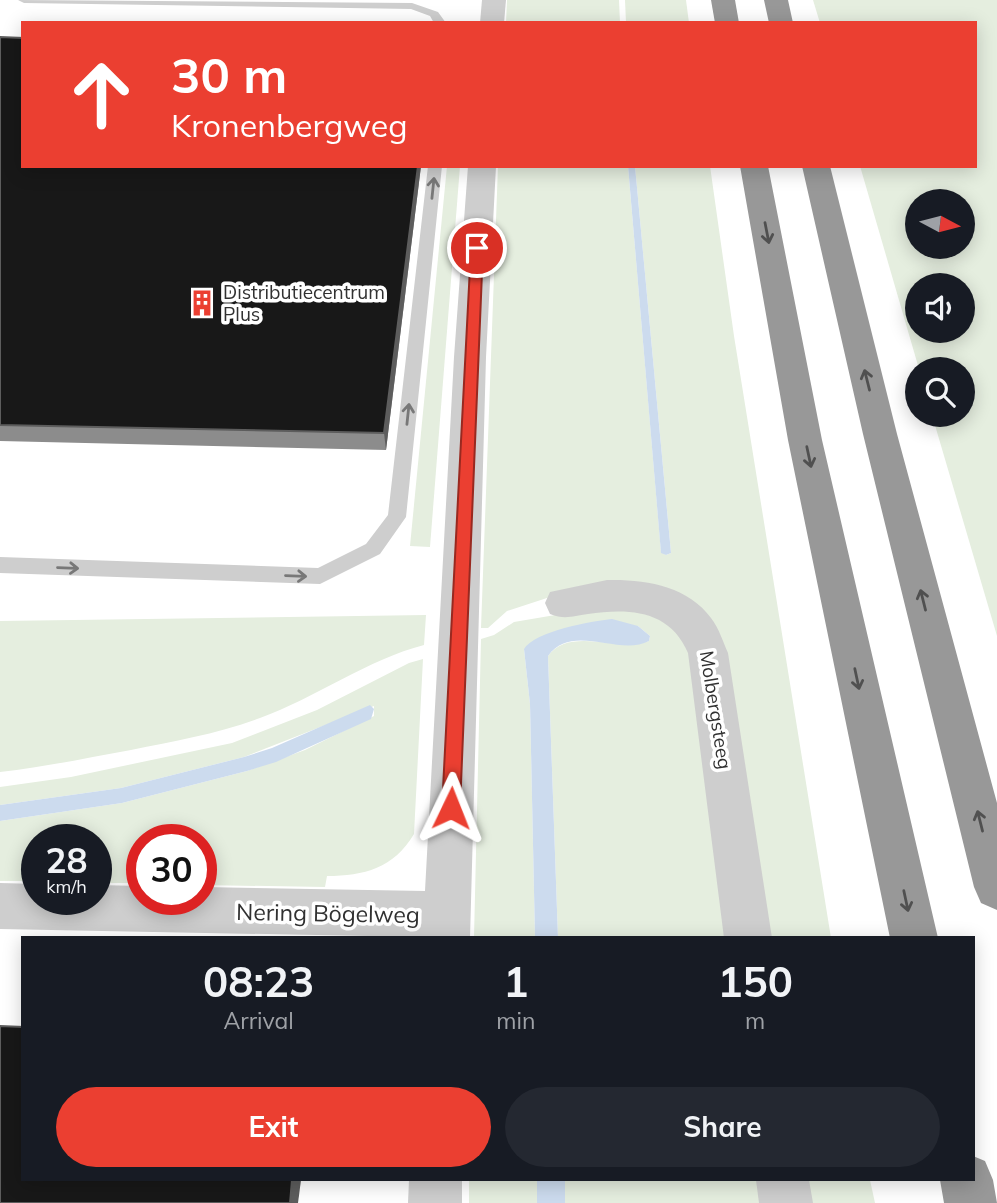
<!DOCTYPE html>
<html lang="en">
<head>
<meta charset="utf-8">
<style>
  :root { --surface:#171b24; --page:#242831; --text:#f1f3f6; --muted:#9ea1a6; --accent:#eb3f31 }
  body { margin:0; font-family:Mulish,sans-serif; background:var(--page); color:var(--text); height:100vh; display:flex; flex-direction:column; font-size:26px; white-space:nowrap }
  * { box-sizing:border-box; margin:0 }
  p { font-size:23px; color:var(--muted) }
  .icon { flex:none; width:38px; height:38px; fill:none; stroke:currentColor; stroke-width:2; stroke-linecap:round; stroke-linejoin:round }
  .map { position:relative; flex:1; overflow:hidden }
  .drawer { position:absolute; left:21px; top:936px; width:954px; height:245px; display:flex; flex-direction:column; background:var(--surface); border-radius:0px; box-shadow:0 4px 18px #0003 }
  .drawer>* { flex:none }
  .guide { position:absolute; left:21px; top:21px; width:956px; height:147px; border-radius:0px; box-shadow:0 4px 18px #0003; background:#eb3f31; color:#fff; overflow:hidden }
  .needle { width:46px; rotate:97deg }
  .tools { position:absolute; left:905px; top:189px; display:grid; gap:14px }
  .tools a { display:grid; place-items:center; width:70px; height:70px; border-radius:50%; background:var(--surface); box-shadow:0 4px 18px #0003; font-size:35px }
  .speed { position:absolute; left:21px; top:824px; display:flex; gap:14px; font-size:35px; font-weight:700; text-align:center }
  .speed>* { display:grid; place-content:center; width:91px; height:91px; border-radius:50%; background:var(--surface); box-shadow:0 4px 18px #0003; line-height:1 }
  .speed small { font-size:18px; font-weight:400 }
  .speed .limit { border:10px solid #d22; background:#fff; color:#111 }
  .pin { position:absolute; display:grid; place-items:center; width:60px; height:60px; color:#fff; margin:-30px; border:4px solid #fff; border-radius:50%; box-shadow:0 2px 7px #0007 }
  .me { position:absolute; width:77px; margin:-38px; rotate:2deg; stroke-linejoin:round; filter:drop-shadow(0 0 5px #0008) }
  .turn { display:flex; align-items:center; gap:24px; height:147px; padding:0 35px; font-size:32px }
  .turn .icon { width:91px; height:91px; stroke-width:2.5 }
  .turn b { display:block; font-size:49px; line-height:60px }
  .eta { display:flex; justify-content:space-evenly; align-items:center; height:119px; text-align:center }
  .eta b { font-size:42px; font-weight:700; line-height:49px }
  .action { display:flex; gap:14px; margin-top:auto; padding:14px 35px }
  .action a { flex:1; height:80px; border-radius:42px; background:var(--accent); color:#fff; font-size:28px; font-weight:700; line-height:80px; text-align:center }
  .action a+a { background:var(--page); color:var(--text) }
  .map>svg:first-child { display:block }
</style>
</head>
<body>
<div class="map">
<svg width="997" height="1203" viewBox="0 0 997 1203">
  <rect width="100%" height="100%" fill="#fff"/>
  <!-- green -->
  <g fill="#e5eedf" fill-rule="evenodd">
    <path d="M507 0H619L620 23H506Z"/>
    <path d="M625 0H686L689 23H626Z"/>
    <path d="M813 0H997V636L932 415H962V369H919L860 166H975V23H820ZM962 201V247H917V201ZM917 285H962V331H917Z"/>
    <path d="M447 166H460L430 547 410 546Z"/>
    <path d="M498 166H628L661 552 666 555 671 553 635 166H710L734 336 831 938H760L701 618 550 597 507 611 488 628H481Z"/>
    <path d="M626 603 688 627 739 938H558L548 656C569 626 618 652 649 641L650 636 638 626 524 649 530 704 535 938H474L481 639 494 635 514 622Z"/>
    <path d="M426 615 424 645C369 659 315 698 260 718 218 734 174 741 131 750 87 758 44 767 0 772V621Z"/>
    <path d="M423 659 414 834C394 868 364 876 327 876L325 887 201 885V840H142V883H96V840H37V881H0V821L122 803 247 771 305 750 374 716V706L244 757 121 788 0 805V787L71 777 232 743 317 710 409 663Z"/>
    <rect x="469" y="1180" width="68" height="23"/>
    <path d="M565 1180H773L776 1203H565Z"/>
    <path d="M796 1180H870L875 1203H800Z"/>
  </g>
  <!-- water -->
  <g fill="#ccdbee">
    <path d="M628 166H635L671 553 666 555 661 553Z"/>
    <path d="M612 619 638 626 650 636 649 641C619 657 572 622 548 656L558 938H535L530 704 524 649C535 631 592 621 612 619Z"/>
    <path d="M370 705 374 709 371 719 276 762 247 771 122 803 0 821V805L121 788 244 757 272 748Z"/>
    <rect x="537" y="1180" width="28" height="23"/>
  </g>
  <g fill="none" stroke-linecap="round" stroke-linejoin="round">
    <!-- lane -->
    <g fill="#cecece" fill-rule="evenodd">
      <path d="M18 0 412 3 438 12 446 23H434L430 16 411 9 24 3Z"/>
      <path d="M428 166H442L406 517 380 554 320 584 0 573V557L318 568 366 544 388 515Z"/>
    </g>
    <!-- street -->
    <g fill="#cecece" fill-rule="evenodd">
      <path d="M482 0H506L504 23H480Z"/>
      <path d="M468 166H496L486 357 470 938 0 929V883L37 884V900H96V885L142 886V900H201V887L425 891 454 357Z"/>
      <path d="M607 580C645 579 688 586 711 618 719 628 723 642 728 653L772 938H724L688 653C670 610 629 608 588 614 573 616 565 620 550 614L545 603 550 592Z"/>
      <path d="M409 1180H462V1203H408Z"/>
      <path d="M756 1180H809L813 1203H759Z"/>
    </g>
    <!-- highway -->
    <g fill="#989898" fill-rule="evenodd">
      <path d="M711 0H735L739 23H715Z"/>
      <path d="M764 0H788L793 23H769Z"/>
      <path d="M740 166H768L822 440 938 938H890L788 440Z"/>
      <path d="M802 166H830L897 434 997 803V910L981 903 974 887 863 434Z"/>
      <path d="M973 1156 985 1161 993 1180 997 1203H944L940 1180H973Z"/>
    </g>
  </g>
  <!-- wall -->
  <path fill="#8c8c8c" d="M0 37 23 166H421L386 450 0 441Z"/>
  <!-- shaded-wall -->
  <g fill="#5d5d5d">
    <path d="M418 166H421L386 450 384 433Z"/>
    <path d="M292 1180H301L298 1203H290Z"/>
  </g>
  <!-- building -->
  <g fill="#181818" stroke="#5d5d5d" stroke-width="2">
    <path d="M0 37 23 38V166H418L384 433 0 425Z"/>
    <path d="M0 1026 23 1027V1180H292L290 1203H0Z"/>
  </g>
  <!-- one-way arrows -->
  <defs><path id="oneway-shaft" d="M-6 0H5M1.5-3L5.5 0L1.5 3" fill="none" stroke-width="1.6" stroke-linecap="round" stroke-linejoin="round" transform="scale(1.75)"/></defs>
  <g stroke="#787878">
    <use href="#oneway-shaft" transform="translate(433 188) rotate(-84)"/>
    <use href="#oneway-shaft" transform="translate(408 414) rotate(-84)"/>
    <use href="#oneway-shaft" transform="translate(68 568) rotate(2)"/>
    <use href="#oneway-shaft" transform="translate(296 576) rotate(2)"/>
  </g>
  <g stroke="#505050">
    <use href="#oneway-shaft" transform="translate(767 233) rotate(79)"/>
    <use href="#oneway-shaft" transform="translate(867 380) rotate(-104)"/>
    <use href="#oneway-shaft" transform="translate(809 457) rotate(78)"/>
    <use href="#oneway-shaft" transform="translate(923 600) rotate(-104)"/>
    <use href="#oneway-shaft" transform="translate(857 679) rotate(78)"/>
    <use href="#oneway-shaft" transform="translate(980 821) rotate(-104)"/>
    <use href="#oneway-shaft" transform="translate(906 901) rotate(78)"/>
  </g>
  <!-- route -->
  <path fill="#eb3f31" stroke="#992920" stroke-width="2" d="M477 244 483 248 460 808 458 815 451 817 445 815 442 808 471 248Z"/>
  <!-- icons -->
  <defs>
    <g id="building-bare" transform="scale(2.1)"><path d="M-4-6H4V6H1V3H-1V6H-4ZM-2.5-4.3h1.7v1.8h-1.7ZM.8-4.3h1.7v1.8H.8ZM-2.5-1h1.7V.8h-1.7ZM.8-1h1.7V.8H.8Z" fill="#eb3f31" stroke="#fff" stroke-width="2.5" paint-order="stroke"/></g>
  </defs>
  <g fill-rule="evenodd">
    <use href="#building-bare" x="202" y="303"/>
  </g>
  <g text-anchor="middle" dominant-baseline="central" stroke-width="7" stroke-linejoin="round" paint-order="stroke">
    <!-- poi labels -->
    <g font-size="19" fill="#313131" stroke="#fff" text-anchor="start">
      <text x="223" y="292">Distributiecentrum<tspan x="223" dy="22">Plus</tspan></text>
    </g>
    <!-- street labels -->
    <g font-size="19" fill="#313131" stroke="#fff">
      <text transform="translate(716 710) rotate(81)">Molbergsteeg</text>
    </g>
    <!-- near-street labels -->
    <g font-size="23" fill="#313131" stroke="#fff">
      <text transform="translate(328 913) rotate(1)">Nering Bögelweg</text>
    </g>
  </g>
</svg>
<div class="tools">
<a><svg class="needle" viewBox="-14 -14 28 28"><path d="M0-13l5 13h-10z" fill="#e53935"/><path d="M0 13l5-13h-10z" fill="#9ea1a6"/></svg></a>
<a><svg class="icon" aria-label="sound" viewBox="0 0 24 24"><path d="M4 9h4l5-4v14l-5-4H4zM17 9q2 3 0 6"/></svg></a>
<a><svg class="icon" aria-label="search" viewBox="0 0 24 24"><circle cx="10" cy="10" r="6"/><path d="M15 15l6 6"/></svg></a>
</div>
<div class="speed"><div>28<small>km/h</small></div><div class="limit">30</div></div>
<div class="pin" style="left:477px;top:248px;background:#d93025"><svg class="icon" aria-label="arrive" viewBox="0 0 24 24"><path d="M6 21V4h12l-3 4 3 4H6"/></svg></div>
<svg class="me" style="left:451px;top:808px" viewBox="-20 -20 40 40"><path d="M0-17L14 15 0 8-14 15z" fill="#eb3f31" stroke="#fff" stroke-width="4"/></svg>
<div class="guide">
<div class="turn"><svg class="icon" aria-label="ahead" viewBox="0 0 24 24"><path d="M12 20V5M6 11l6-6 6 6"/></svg><div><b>30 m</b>Kronenbergweg</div></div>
</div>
<section class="drawer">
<div class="eta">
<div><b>08:23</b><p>Arrival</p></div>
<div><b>1</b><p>min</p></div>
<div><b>150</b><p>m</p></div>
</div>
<div class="action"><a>Exit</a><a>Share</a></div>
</section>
</div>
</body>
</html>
